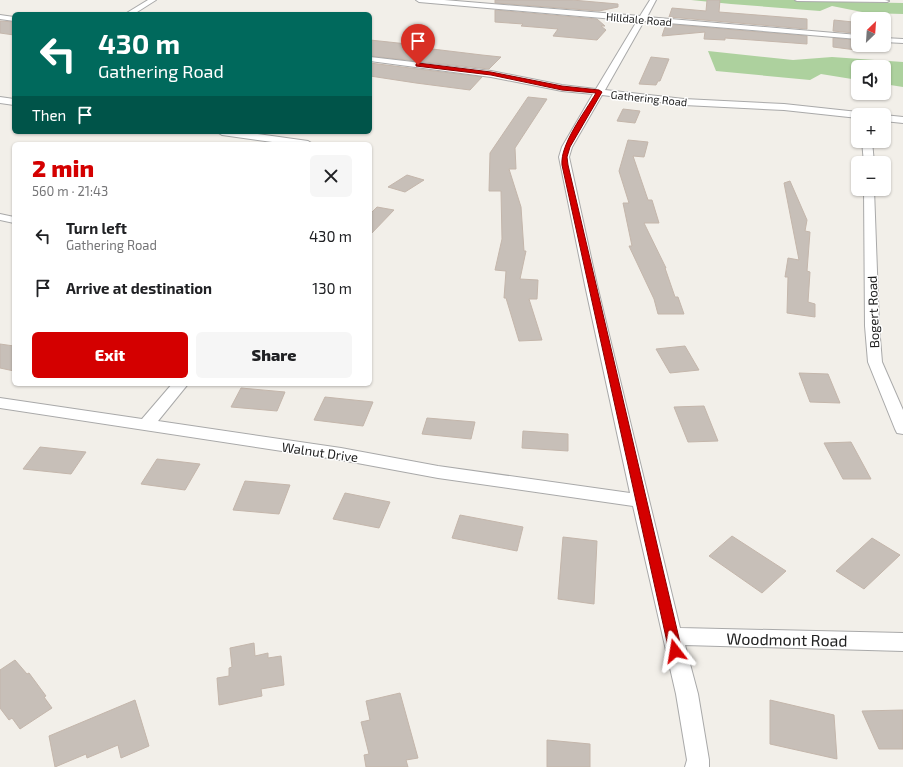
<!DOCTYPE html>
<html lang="en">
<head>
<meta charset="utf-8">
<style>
  :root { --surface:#fff; --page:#f6f6f6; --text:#202124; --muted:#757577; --accent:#d40000 }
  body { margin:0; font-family:"Exo 2",sans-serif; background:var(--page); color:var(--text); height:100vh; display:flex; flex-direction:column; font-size:15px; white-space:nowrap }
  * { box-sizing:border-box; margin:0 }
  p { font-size:13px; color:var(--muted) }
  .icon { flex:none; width:22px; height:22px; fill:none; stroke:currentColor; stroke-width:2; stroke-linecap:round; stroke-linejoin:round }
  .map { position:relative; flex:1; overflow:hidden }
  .drawer { position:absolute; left:12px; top:142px; width:360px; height:244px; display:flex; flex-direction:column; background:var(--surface); border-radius:6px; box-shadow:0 1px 3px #0004 }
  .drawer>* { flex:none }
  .top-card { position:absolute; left:12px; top:12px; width:360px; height:122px; border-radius:6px; box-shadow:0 1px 3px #0004; background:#00695c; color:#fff; overflow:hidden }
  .needle { width:26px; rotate:25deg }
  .controls { position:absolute; left:851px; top:12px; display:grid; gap:8px }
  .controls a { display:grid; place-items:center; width:40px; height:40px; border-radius:6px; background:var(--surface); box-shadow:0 1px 3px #0004; font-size:20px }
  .pin { position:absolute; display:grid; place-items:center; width:34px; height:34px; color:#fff; margin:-41px -17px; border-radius:50% 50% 50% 0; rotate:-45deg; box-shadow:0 0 4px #0007 }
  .pin .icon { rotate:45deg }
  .me { position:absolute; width:44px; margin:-22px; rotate:346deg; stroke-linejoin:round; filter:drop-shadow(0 0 3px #0008) }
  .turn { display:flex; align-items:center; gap:14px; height:84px; padding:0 20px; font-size:18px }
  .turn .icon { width:52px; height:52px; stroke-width:2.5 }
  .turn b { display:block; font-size:28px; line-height:34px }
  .then { display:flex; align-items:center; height:38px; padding:0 20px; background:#0003; gap:8px; font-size:15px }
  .round { display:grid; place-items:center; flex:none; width:42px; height:42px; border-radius:6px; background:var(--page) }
  .summary { display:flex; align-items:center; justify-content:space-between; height:68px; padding:0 20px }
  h1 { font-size:24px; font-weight:800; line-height:30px; color:var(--accent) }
  .action { display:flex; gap:8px; margin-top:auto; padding:8px 20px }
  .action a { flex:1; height:46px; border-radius:6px; background:var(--accent); color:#fff; font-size:16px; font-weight:800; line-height:46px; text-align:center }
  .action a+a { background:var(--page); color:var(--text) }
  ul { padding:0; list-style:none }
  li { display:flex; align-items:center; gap:12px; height:52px; padding:0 20px }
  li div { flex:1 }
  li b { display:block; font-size:15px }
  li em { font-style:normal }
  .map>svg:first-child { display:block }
</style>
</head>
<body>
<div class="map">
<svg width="903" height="767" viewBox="0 0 903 767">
  <rect width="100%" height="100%" fill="#f2efe9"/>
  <!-- forest -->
  <g fill="#add19e">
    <path d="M691 0H836L846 2 903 3V14L867 13 832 6 820 11 731 4Z"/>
    <path d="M708 51 793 60 832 57 903 62V87L884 84V67H858V80L821 74 810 80 716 71Z"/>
  </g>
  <!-- building -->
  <g fill="#c7bfb8" stroke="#c4b6ab">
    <path d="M495 0H572L618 4V7L599 11 495 3Z"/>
    <path d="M707 0H720L719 12 807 19V29L669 17 672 8 706 11Z"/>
    <path d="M495 10 597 19 605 26H601L606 30 597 40 553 36 558 29 521 26 523 24 495 22Z"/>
    <path d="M834 20 853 22 854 33 833 31Z"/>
    <path d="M0 21 14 22V35L0 33Z"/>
    <path d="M666 24 807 36V44L725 38V40L704 39 705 32 662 36Z"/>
    <path d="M833 38 855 40 856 50 833 47Z"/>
    <path d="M370 40 426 46 424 48 482 55 501 57 489 69 370 56Z"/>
    <path d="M651 57 669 59 660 81H658L656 85 639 84Z"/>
    <path d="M370 63 482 77 470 90 416 83 370 76Z"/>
    <path d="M528 97 547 99 515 148 516 169H509L521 207 524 251H526L520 279 538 280 537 299H529L542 340 519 341 506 298H504L506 271 495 270 502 239 501 191H489L490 153Z"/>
    <path d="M623 109 640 111 635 123 617 121Z"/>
    <path d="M628 140 648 142 644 157 633 156 648 200H652L659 223H644L666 268H665L675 297H678L684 314H658L654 299 629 246H632L623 203H629L619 171Z"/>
    <path d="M407 175 424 180 405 192 388 187Z"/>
    <path d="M790 181 807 220 805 231 810 232 807 271 810 272 808 302 815 304V317L787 313 788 277H785L788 258 799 260 784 183Z"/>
    <path d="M377 207 394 210 370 235V214Z"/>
    <path d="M0 344 14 346V371L0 368Z"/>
    <path d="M685 346 699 370 670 373 656 349Z"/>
    <path d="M799 373 828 374 840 403 810 402Z"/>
    <path d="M241 388 285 392 277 411 231 407Z"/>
    <path d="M325 397 373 402 363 426 314 420Z"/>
    <path d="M704 406 718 441 688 442 674 407Z"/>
    <path d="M427 418 475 422 471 439 422 434Z"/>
    <path d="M523 431 568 434V451L522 448Z"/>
    <path d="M851 442 871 479H843L824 443Z"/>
    <path d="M40 447 86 452 71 474 23 469Z"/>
    <path d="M157 459 200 464 185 490 141 484Z"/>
    <path d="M245 481 290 485 279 514 233 510Z"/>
    <path d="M345 493 390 502 379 528 333 519Z"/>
    <path d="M460 515 523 527 517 551 452 538Z"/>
    <path d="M732 536 786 571 762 593 709 556Z"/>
    <path d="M563 537 597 541 594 604 558 599Z"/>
    <path d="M872 538 900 555 864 589 836 571Z"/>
    <path d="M254 643 255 656 268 653V658L281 656 284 685 261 689 262 696 219 705 217 678 229 676V668L232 667 230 648Z"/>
    <path d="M15 660 27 674 29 673 46 696 44 697 52 708 20 729 12 718 9 720 0 708V670Z"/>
    <path d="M400 693 418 758 406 760 408 767H366L364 755 369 754 361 722 370 720 366 701Z"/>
    <path d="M135 700 149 746 121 758 118 745 87 758 86 754 55 767 49 736Z"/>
    <path d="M770 700 834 715 837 759 770 744Z"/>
    <path d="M903 710V749H879L862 711Z"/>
    <path d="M547 740 590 744V767H547Z"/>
  </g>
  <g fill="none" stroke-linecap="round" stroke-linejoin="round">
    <!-- service casing -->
    <g stroke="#a9a9a9" stroke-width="2">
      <path id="service" d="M795 0H885L889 1 887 2 797 1Z"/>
    </g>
    <!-- minor casing -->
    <g stroke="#a9a9a9" stroke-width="2">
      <g id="minor">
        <path d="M148 0H156L134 14H125Z"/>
        <path d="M416 0H444L640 16 650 0H656L647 17 858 35V39L644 21 605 90 684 99 784 104 858 112 863 115H858V118L784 110 684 105 602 95 572 147 569 157 597 285 680 628 903 633V651L685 645 698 694 709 760V767H685L687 760 676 694 633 506 438 478 341 460 0 408V398L142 419 172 384H188L158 421 341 448 438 466 630 493 585 285 559 157 562 147 593 94 562 91 491 77 370 61V57L491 71 562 85 596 89 637 21 419 2Z"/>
        <path d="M0 15 14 17V21L0 19Z"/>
        <path d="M884 38 903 39V43L884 42Z"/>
        <path d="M0 97 14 99V105L0 103Z"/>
        <path d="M884 115 903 117V123L884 121Z"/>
        <path d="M217 132H243L308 141 313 144H287L222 135Z"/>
        <path d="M862 141H872L874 163H864Z"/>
        <path d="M864 189H874L879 326 882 362 903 410V434L897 433 895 429 868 362 865 326Z"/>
        <path d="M0 214 14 217V223L0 220Z"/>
      </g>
    </g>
    <!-- service -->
    <use href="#service" fill="#fff" fill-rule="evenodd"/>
    <!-- minor -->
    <use href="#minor" fill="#fff" fill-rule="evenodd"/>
  </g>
  <!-- route -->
  <path fill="#d40000" stroke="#8a0000" d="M418 63 491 72 562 86 599 90 602 92 570 147 567 157 568 165 682 651 680 655 675 656 671 655 669 651 562 165C560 144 585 112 596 93L562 90 491 75 416 66V64Z"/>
  <g text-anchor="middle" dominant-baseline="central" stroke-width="3" stroke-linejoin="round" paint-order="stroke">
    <!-- far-street labels -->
    <g font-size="11" fill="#222" stroke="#fff">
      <text transform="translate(639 19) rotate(5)">Hilldale Road</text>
      <text transform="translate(649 98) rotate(6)">Gathering Road</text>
    </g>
    <!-- street labels -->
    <g font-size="13" fill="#222" stroke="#fff">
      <text transform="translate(873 312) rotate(-92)">Bogert Road</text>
      <text transform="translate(320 452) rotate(8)">Walnut Drive</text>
    </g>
    <!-- near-street labels -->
    <g font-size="16" fill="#222" stroke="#fff">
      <text transform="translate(787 639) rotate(1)">Woodmont Road</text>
    </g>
  </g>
</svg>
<div class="controls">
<a><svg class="needle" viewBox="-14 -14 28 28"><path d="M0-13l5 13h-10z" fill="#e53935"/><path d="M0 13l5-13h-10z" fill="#757577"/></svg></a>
<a><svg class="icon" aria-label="sound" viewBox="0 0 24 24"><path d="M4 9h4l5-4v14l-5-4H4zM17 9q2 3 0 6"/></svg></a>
<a>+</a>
<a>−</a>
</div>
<div class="pin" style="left:418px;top:65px;background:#d93025"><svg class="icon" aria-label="arrive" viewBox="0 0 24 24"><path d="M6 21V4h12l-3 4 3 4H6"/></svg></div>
<svg class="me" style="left:675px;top:651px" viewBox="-20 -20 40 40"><path d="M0-17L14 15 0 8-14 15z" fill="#d40000" stroke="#fff" stroke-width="4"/></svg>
<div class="top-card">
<div class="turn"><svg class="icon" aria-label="left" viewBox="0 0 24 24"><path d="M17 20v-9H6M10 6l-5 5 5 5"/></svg><div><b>430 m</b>Gathering Road</div></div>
<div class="then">Then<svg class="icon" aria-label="arrive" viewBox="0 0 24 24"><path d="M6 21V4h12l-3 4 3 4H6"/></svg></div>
</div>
<section class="drawer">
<div class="summary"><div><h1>2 min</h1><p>560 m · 21:43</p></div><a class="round"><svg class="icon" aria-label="close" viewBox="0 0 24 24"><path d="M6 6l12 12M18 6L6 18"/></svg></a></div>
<ul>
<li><svg class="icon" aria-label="left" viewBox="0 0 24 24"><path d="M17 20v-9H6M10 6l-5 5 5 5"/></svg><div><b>Turn left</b><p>Gathering Road</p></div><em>430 m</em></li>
<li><svg class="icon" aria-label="arrive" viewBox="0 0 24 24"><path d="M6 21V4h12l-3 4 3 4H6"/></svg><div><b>Arrive at destination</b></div><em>130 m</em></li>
</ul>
<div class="action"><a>Exit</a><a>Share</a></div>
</section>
</div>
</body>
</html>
